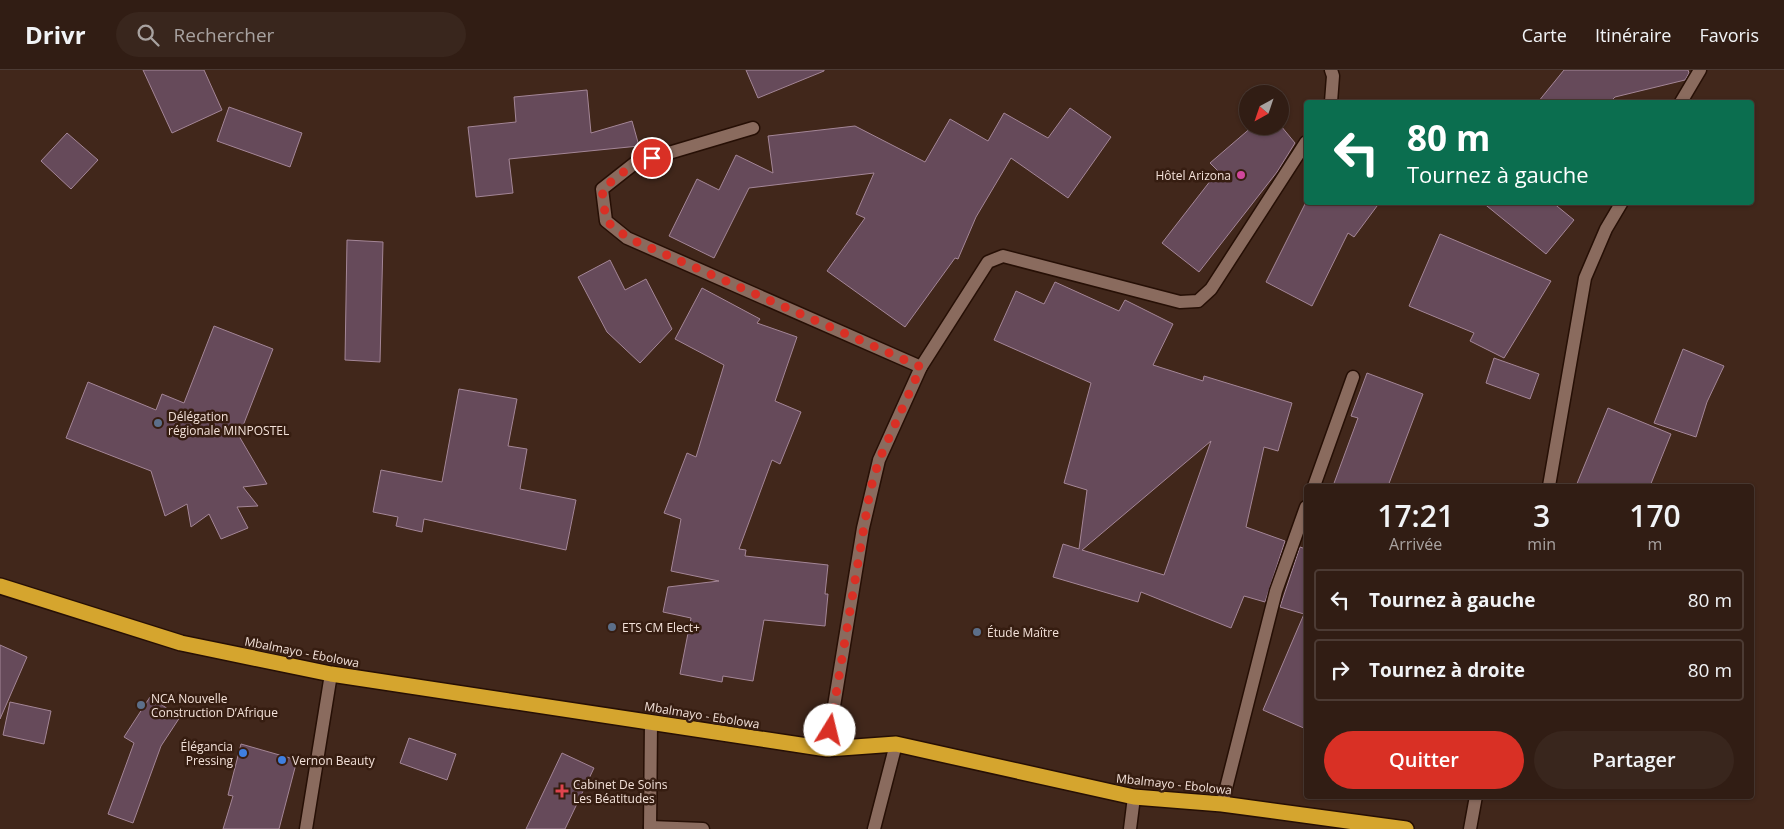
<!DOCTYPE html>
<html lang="fr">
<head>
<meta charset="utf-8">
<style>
  :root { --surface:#311d14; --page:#39261d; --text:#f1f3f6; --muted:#a8a2a0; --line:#4c3b34; --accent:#d93025 }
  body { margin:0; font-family:"Open Sans",sans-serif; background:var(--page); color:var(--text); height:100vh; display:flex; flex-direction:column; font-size:19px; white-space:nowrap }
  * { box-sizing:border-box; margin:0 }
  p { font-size:16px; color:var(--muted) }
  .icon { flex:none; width:28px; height:28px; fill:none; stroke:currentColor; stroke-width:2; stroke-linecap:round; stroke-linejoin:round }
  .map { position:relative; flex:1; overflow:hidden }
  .sheet { position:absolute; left:1304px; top:414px; width:450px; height:315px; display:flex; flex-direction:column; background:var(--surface); border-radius:5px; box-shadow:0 1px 4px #0004,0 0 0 1px var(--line) }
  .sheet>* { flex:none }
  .top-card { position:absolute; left:1304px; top:30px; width:450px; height:105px; border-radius:5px; box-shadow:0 1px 4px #0004,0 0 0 1px var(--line); background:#0b6e4f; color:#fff; overflow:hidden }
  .needle { width:32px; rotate:220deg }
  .fabs { position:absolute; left:1239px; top:15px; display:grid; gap:10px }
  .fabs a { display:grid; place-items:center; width:50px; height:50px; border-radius:50%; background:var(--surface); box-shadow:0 1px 4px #0004,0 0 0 1px var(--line); font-size:25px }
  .pin { position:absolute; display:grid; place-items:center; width:42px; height:42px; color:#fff; margin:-21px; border:2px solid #fff; border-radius:50%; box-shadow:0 1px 5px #0007 }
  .me { position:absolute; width:55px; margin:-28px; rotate:9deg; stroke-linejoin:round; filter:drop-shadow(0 0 4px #0008) }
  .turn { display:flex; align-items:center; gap:18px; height:105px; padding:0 20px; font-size:22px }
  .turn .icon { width:65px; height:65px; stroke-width:2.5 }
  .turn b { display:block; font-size:35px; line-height:42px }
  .eta { display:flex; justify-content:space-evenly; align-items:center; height:85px; text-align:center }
  .eta b { font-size:30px; font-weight:600; line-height:35px }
  .button { display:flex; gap:10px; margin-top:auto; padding:10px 20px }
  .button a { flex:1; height:58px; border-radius:30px; background:var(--accent); color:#fff; font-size:20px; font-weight:600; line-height:58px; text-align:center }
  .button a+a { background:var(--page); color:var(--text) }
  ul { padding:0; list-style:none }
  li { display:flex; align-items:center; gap:15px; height:62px; margin:0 10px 8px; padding:0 10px; border:2px solid var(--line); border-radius:5px }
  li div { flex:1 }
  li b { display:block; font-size:19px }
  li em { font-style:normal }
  header { display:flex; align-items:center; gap:30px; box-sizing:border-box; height:70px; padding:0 25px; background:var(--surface); border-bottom:1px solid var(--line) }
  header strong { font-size:24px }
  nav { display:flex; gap:28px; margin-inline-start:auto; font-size:18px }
  .search { width:350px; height:45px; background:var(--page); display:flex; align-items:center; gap:12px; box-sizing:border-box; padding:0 18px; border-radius:28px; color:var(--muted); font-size:19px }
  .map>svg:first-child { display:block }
</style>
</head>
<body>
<header>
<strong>Drivr</strong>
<div class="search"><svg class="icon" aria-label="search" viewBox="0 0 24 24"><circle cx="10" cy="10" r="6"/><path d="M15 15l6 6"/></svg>Rechercher</div>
<nav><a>Carte</a><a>Itinéraire</a><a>Favoris</a></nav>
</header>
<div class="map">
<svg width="1784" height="759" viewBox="0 0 1784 759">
  <rect width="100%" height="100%" fill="#41271b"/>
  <!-- building -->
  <g fill="#664a5a" stroke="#a48697" fill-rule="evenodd">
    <path d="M143 0H204L222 40 172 63Z"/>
    <path d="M746 0H824V1L758 28Z"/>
    <path d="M1564 0H1688L1689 3 1685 10 1615 27 1610 32H1538Z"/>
    <path d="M587 20 591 63 632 51 639 76 509 89 513 123 476 127 468 57 516 52 514 27Z"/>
    <path d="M229 37 302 63 290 97 217 71Z"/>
    <path d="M1070 38 1111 67 1068 128 1011 88 976 147 958 189 955 188 905 257 827 201 865 148 856 144 874 103 749 118 714 188 669 166 697 109 719 120 736 85 773 103 768 66 855 56 925 92 950 49 988 71 1004 43 1048 68Z"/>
    <path d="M1253 56H1281L1295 73 1277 102 1199 202 1162 173 1218 101 1210 93Z"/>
    <path d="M67 63 98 90 71 119 41 91Z"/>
    <path d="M1306 132H1380L1354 167 1348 163 1312 236 1266 212Z"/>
    <path d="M1482 132H1552L1574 150 1546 184Z"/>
    <path d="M1440 164 1551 211 1504 288 1470 271 1474 263 1409 236Z"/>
    <path d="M347 170 383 172 380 292 345 290Z"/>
    <path d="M610 190 625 220 646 209 672 259 640 293 607 262 578 207Z"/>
    <path d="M1055 212 1119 241 1125 230 1173 254 1153 295 1203 311 1204 306 1292 333 1278 381 1264 377 1246 457 1285 471 1265 532 1244 526 1231 558 1141 522 1138 532 1053 507 1063 474 1079 479 1087 420 1064 413 1091 313 994 270 1016 221 1044 234ZM1211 371 1164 505 1082 480Z"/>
    <path d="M702 218 760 249 757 253 797 267 775 331 801 342 780 394 772 390 739 479 746 480 745 486 828 495 825 524H828L825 556 764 550 753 611 723 606 722 612 680 604 691 548 663 542 668 517 719 511 671 501 681 449 664 443 687 383 696 387 724 295 675 269Z"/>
    <path d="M214 256 273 279 239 366 267 414 243 417 258 436 237 437 248 458 221 469 209 444 191 457 187 434 165 446 151 401 66 368 88 312 156 340 162 324 184 333Z"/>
    <path d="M1683 279 1724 296 1707 332 1696 367 1654 353Z"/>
    <path d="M1494 288 1539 304 1530 329 1486 313Z"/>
    <path d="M1367 303 1423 324 1388 416H1333L1358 348 1351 346Z"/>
    <path d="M459 319 517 329 508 376 527 379 520 419 576 430 566 480 424 449 422 462 396 456 398 447 373 442 381 400 442 412Z"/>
    <path d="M1608 338 1671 364 1650 416H1576Z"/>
    <path d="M1300 477 1306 479V659L1263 640 1304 544 1280 537Z"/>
    <path d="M0 575 27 587 0 649Z"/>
    <path d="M150 627 180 647 161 676 133 753 108 744 134 673 124 667Z"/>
    <path d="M10 632 51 641 44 674 3 665Z"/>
    <path d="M409 668 456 684 447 710 400 693Z"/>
    <path d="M241 674 297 690 279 759H223L233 726 228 725Z"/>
    <path d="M562 683 594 698 565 759H526Z"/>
  </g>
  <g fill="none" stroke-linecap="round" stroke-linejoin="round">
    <!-- minor casing -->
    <g stroke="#260f05" stroke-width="15">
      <g id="minor">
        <path d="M1331 32 1333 6 1331 0"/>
        <path d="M1681 32 1700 0"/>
        <path d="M753 58 635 93 602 119 606 151 627 168 921 297"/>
        <path d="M1314 416 1353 307"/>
        <path d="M1549 416 1585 208 1606 159 1622 132"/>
        <path d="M827 679 863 458 879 390 921 297 988 192 1003 186 1180 232 1198 231 1211 219 1306 72"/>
        <path d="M1222 734 1276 521 1306 437"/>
        <path d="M650 757 703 759"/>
        <path d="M306 759 331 604"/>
        <path d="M650 759 651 652"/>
        <path d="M874 759 896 674"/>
        <path d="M1130 759 1134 727"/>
        <path d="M1470 759 1476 726"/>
      </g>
    </g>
    <!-- highway casing -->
    <g stroke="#260f05" stroke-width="18">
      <path id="highway" d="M0 516 181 573 331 604 827 679 896 674 1134 727 1222 734 1406 759"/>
    </g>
    <!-- minor -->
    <use href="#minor" stroke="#8a6b5e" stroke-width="12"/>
    <!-- highway -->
    <use href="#highway" stroke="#d5a52e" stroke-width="15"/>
  </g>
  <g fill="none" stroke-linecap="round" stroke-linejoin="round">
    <!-- route -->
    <path stroke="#d93025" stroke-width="9" stroke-dasharray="0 16.2" d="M652 88 635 93 602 119 606 151 628 168 921 297 879 390 870 421 830 660"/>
  </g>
  <!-- markers -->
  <circle fill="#d1479c" stroke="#361d11" stroke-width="2" cx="1241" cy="105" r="5"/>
  <g fill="#5c6f8a" stroke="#361d11" stroke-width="2">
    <circle cx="158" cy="353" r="5"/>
    <circle cx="612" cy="557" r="5"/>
    <circle cx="977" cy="562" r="5"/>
    <circle cx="141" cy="635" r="5"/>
  </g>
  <g fill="#3f7fe0" stroke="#361d11" stroke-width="2">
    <circle cx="243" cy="683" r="5"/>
    <circle cx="282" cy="690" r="5"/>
  </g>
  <path fill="#e0444e" stroke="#361d11" stroke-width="2" d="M559.5 713.5h5v5h5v5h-5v5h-5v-5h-5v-5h5z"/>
  <g text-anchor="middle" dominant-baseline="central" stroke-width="5" stroke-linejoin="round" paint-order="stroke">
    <!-- poi labels -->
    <g font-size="12" fill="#f3e1d9" stroke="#361d11" text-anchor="start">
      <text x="1231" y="105" text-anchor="end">Hôtel Arizona</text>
      <text x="168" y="346">Délégation<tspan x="168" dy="14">régionale MINPOSTEL</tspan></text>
      <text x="622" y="557">ETS CM Elect+</text>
      <text x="987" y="562">Étude Maître</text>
      <text x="151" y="628">NCA Nouvelle<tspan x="151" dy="14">Construction D’Afrique</tspan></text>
      <text x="233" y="676" text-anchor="end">Élégancia<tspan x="233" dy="14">Pressing</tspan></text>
      <text x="292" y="690">Vernon Beauty</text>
      <text x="573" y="714">Cabinet De Soins<tspan x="573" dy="14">Les Béatitudes</tspan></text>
    </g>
    <!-- street labels -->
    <g font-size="12" fill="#f3e1d9" stroke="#361d11">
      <text transform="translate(302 582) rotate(11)">Mbalmayo - Ebolowa</text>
      <text transform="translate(702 645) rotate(9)">Mbalmayo - Ebolowa</text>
      <text transform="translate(1174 714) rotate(6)">Mbalmayo - Ebolowa</text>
    </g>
  </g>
</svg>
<div class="fabs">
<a><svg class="needle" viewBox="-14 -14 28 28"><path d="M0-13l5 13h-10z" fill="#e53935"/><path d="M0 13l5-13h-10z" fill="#a8a2a0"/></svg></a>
</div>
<div class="pin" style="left:652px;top:88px;background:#d93025"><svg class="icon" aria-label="arrive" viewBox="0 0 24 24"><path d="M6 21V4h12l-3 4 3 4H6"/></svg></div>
<svg class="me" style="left:830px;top:660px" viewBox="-20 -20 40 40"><circle r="19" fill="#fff"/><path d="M0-13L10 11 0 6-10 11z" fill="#d93025"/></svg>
<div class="top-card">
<div class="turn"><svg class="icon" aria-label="left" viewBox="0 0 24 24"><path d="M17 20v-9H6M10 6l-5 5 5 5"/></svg><div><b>80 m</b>Tournez à gauche</div></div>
</div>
<section class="sheet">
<div class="eta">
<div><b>17:21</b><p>Arrivée</p></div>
<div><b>3</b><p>min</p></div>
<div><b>170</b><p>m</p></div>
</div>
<ul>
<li><svg class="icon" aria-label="left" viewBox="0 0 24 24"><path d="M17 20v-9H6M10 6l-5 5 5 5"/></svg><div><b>Tournez à gauche</b></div><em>80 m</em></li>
<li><svg class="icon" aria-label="right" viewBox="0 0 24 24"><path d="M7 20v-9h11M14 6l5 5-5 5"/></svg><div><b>Tournez à droite</b></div><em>80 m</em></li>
</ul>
<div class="button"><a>Quitter</a><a>Partager</a></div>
</section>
</div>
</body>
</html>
